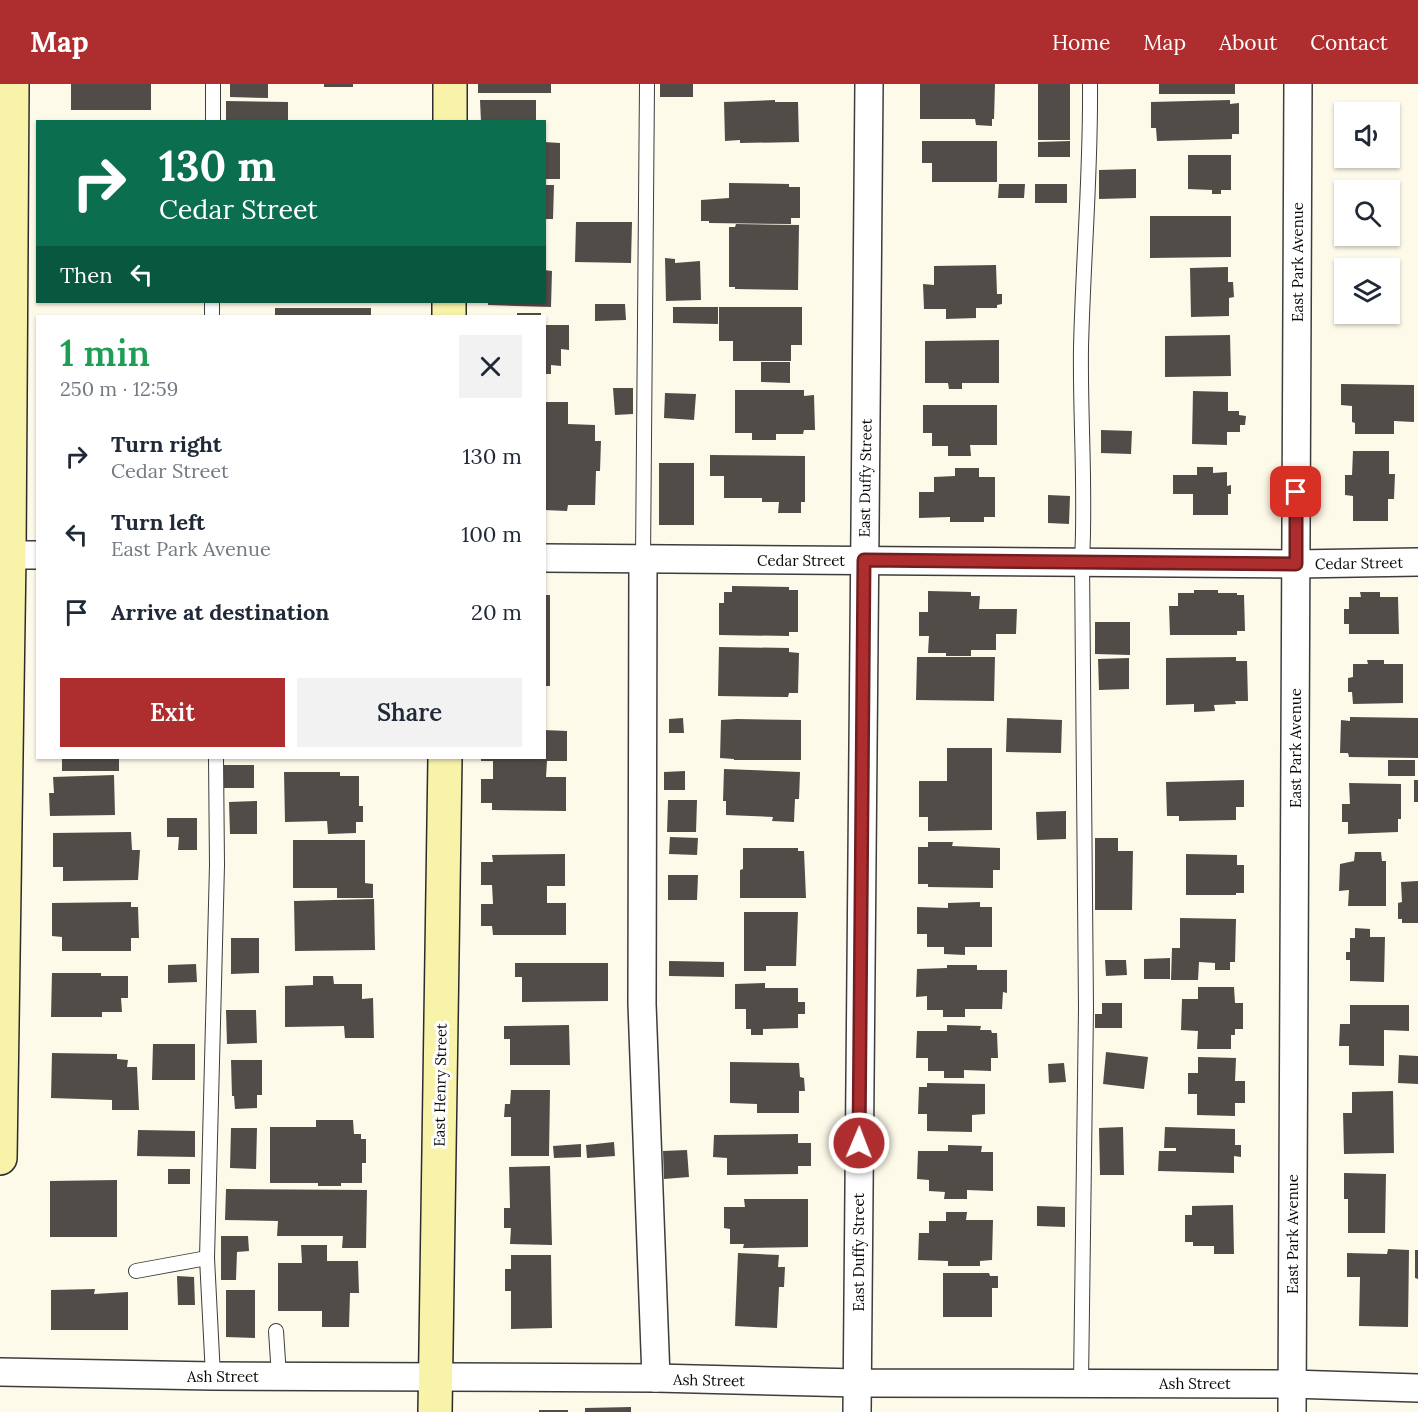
<!DOCTYPE html>
<html lang="en">
<head>
<meta charset="utf-8">
<style>
  :root { --surface:#fff; --page:#f2f2f3; --text:#1f2937; --muted:#747a83; --accent:#ae2e2f }
  body { margin:0; font-family:Lora,serif; background:var(--page); color:var(--text); height:100vh; display:flex; flex-direction:column; font-size:22px; white-space:nowrap }
  * { box-sizing:border-box; margin:0 }
  p { font-size:20px; color:var(--muted) }
  .icon { flex:none; width:33px; height:33px; fill:none; stroke:currentColor; stroke-width:2; stroke-linecap:round; stroke-linejoin:round }
  .map { position:relative; flex:1; overflow:hidden }
  .drawer { position:absolute; left:36px; top:231px; width:510px; height:444px; display:flex; flex-direction:column; background:var(--surface); border-radius:0px; box-shadow:0 2px 4px #0004 }
  .drawer>* { flex:none }
  .guide { position:absolute; left:36px; top:36px; width:510px; height:183px; border-radius:0px; box-shadow:0 2px 4px #0004; background:#0b6e4f; color:#fff; overflow:hidden }
  .fabs { position:absolute; left:1334px; top:18px; display:grid; gap:12px }
  .fabs a { display:grid; place-items:center; width:66px; height:66px; border-radius:0px; background:var(--surface); box-shadow:0 2px 4px #0004; font-size:30px }
  .pin { position:absolute; display:grid; place-items:center; width:51px; height:51px; color:#fff; margin:-26px; border-radius:12px; box-shadow:0 3px 9px #0006 }
  .me { position:absolute; width:66px; margin:-33px; rotate:1deg; stroke-linejoin:round; filter:drop-shadow(0 0 4px #0008) }
  .turn { display:flex; align-items:center; gap:21px; height:126px; padding:0 24px; font-size:27px }
  .turn .icon { width:78px; height:78px; stroke-width:2.5 }
  .turn b { display:block; font-size:42px; line-height:51px }
  .then { display:flex; align-items:center; height:57px; padding:0 24px; background:#0003; gap:12px; font-size:22px }
  .round { display:grid; place-items:center; flex:none; width:63px; height:63px; border-radius:0px; background:var(--page) }
  .head { display:flex; align-items:center; justify-content:space-between; height:102px; padding:0 24px }
  h1 { font-size:36px; font-weight:600; line-height:45px; color:#1e9e55 }
  .action { display:flex; gap:12px; margin-top:auto; padding:12px 24px }
  .action a { flex:1; height:69px; border-radius:0px; background:var(--accent); color:#fff; font-size:24px; font-weight:600; line-height:69px; text-align:center }
  .action a+a { background:var(--page); color:var(--text) }
  ul { padding:0; list-style:none }
  li { display:flex; align-items:center; gap:18px; height:78px; padding:0 24px }
  li div { flex:1 }
  li b { display:block; font-size:22px }
  li em { font-style:normal }
  header { display:flex; align-items:center; gap:36px; box-sizing:border-box; height:84px; padding:0 30px; background:var(--accent); color:#fff }
  header strong { font-size:28px }
  nav { display:flex; gap:33px; margin-inline-start:auto; font-size:21px }
  .map>svg:first-child { display:block }
</style>
</head>
<body>
<header>
<strong>Map</strong>
<nav><a>Home</a><a>Map</a><a>About</a><a>Contact</a></nav>
</header>
<div class="map">
<svg width="1418" height="1328" viewBox="0 0 1418 1328">
  <rect width="100%" height="100%" fill="#fdfae9"/>
  <!-- building -->
  <g fill="#524c48">
    <rect x="71" y="0" width="80" height="26"/>
    <path d="M230 0H268V14L230 13Z"/>
    <rect x="324" y="0" width="29" height="3"/>
    <rect x="478" y="0" width="73" height="9"/>
    <rect x="660" y="0" width="33" height="13"/>
    <path d="M920 0H995L994 35H992V42L976 41 975 35H920Z"/>
    <rect x="1038" y="0" width="32" height="56"/>
    <rect x="1159" y="0" width="76" height="10"/>
    <path d="M480 16H536V38H481Z"/>
    <path d="M775 16V18H798L799 58 740 59V56L725 57 724 18Z"/>
    <path d="M1230 16V20L1239 19V50H1232V55L1157 57 1156 44H1151V18Z"/>
    <path d="M226 17 288 18V38H226Z"/>
    <path d="M922 57H997V98H932V79H922Z"/>
    <path d="M1070 57V73H1038V58Z"/>
    <path d="M544 58 560 59V95H544Z"/>
    <path d="M1188 71H1231V106H1221V110H1212V106L1188 105Z"/>
    <path d="M1136 85V114L1099 115V86Z"/>
    <path d="M729 99 789 100V103H800V134H791V140L709 139V137H701V116L729 114Z"/>
    <path d="M999 100H1025L1024 114H998Z"/>
    <rect x="1035" y="100" width="32" height="19"/>
    <path d="M544 101H554L553 135H544Z"/>
    <path d="M1150 132H1231V173L1150 174Z"/>
    <path d="M576 138H632L631 179 575 178Z"/>
    <path d="M736 140 799 141 798 206 735 205V203H729V143H735Z"/>
    <path d="M665 174 675 175V179L700 177 701 216 666 217Z"/>
    <path d="M996 181 997 210H1002V220L997 221V224H976V234L946 235V225H924L923 200 934 201V182Z"/>
    <path d="M1228 183V198H1233L1234 213 1229 214V232L1191 233 1190 184Z"/>
    <path d="M544 186 552 187 551 223 488 221V218H544Z"/>
    <path d="M595 220H625L626 236 595 237Z"/>
    <path d="M673 223H718V240L673 239Z"/>
    <path d="M719 223H802V261H791V277H733V257H719Z"/>
    <rect x="275" y="224" width="96" height="8"/>
    <rect x="517" y="229" width="24" height="3"/>
    <path d="M544 241H569V266L561 265V282L551 281V290H544Z"/>
    <path d="M1230 251 1231 292 1165 293V252Z"/>
    <path d="M999 256V299H962V305H949L948 299H925V257Z"/>
    <path d="M761 278H790V299L761 298Z"/>
    <path d="M1341 300 1414 301V338L1394 337V350H1355V339L1352 338V322L1341 321Z"/>
    <path d="M613 304H633V330L615 331Z"/>
    <path d="M735 306H804V312L814 311 815 346H804L803 350H776V356H752V349H735Z"/>
    <path d="M1193 307 1228 308V327H1239V331L1246 332 1245 341H1240V348H1227V361L1192 360Z"/>
    <path d="M665 309 696 310 694 336 664 334Z"/>
    <path d="M544 318H568V340L595 341V357H601L600 387H596L595 421H568L567 427 544 426Z"/>
    <path d="M923 321H997V361H970L971 372H948V362H932V349H923Z"/>
    <path d="M1101 346 1132 347 1131 370 1101 369Z"/>
    <path d="M1353 367H1389V390H1395L1394 415H1388V437H1353V412L1345 411V391H1352Z"/>
    <path d="M710 371 805 372V418H801V429H778L779 418H762V414H724V392H710Z"/>
    <rect x="659" y="379" width="35" height="62"/>
    <path d="M1197 383H1213V389L1227 388V402L1231 401V410H1228V431H1193V410H1173V391H1197Z"/>
    <path d="M955 384H979V393H995V433H984V438H950V433L919 434V408H934V393L955 392Z"/>
    <path d="M1048 411 1070 412 1069 440 1048 439Z"/>
    <path d="M732 502 789 503V506H798V548H789V552L719 551V519H724V508H732Z"/>
    <path d="M1194 506H1218V509H1237V511H1244L1245 547H1237V551H1170L1169 522H1178V509H1194Z"/>
    <path d="M928 507 971 508V512H980L979 525H1017L1016 550H996V566H971V572H946V569H928L929 552H919V528H928Z"/>
    <path d="M1360 508H1380V513H1398L1399 550H1349V540H1344V525H1349V513H1361Z"/>
    <rect x="544" y="511" width="6" height="91"/>
    <path d="M1095 538H1130V571L1095 570Z"/>
    <path d="M719 563 789 564V568L799 569 798 609H789L788 613 718 612Z"/>
    <path d="M917 573H995L994 617 916 616Z"/>
    <path d="M1236 573V577H1247L1248 617H1235L1236 620 1214 621 1215 627 1194 628V620L1166 621V574Z"/>
    <path d="M1129 574V605L1099 606 1098 575Z"/>
    <path d="M1367 576H1384V580H1403V619L1353 620 1352 608H1348V594L1353 593V580H1368Z"/>
    <path d="M1350 633 1418 634V674L1349 673 1348 669H1340L1341 636 1350 637Z"/>
    <path d="M683 634 684 649H669V635Z"/>
    <path d="M1007 634 1062 636 1061 669 1006 668Z"/>
    <path d="M737 635 801 636V676H734V675L720 674 721 636Z"/>
    <path d="M544 646 567 647V677H547L546 693H566V727L492 726V719H481V695H493V677H481V674H544Z"/>
    <path d="M947 664H992V746L928 747V733H919V697H947Z"/>
    <rect x="62" y="674" width="57" height="13"/>
    <rect x="1388" y="676" width="27" height="16"/>
    <path d="M223 681H254V704H222Z"/>
    <path d="M724 685 800 688 799 715H795L794 738 772 737 773 733 726 731V717H723Z"/>
    <path d="M685 687V706H664V688Z"/>
    <path d="M284 688H340V692H359V722H363V738H356V749L328 750 327 737 285 738Z"/>
    <path d="M114 691 115 731 50 732 49 709H54L53 693Z"/>
    <path d="M1244 696V723H1236V736L1179 737V732H1167L1166 698Z"/>
    <rect x="1414" y="696" width="4" height="22"/>
    <path d="M1349 699 1401 700V735H1398V748L1348 750V738H1342V720H1350Z"/>
    <path d="M668 716H697L696 748H667Z"/>
    <path d="M257 717V750H230L229 718Z"/>
    <path d="M1066 727V755L1037 756 1036 728Z"/>
    <path d="M167 734H197V766H178L179 753H167Z"/>
    <path d="M131 748 132 766H140L138 796 63 797V783H53V749Z"/>
    <path d="M670 753 698 754 697 771 669 770Z"/>
    <path d="M1095 754H1118V767H1133L1132 826H1095Z"/>
    <path d="M293 756H365V799L373 800V814H337V804H293Z"/>
    <path d="M928 758H953L952 762 1000 764V786H993V804L928 803V800H918V763H928Z"/>
    <path d="M743 764H798V767H804L806 814H740V786L743 785Z"/>
    <path d="M1355 768H1381L1382 777H1386V822H1348L1349 806 1339 807 1340 780 1354 777Z"/>
    <path d="M565 770V802H547V819H566V851H493L492 842H481V820H493L492 801H481V778H493L492 771Z"/>
    <path d="M1186 770 1237 771V781H1244V809H1236V811H1186Z"/>
    <path d="M668 791H698L697 816H668Z"/>
    <path d="M1418 797V839H1402V835H1398V819L1402 818 1401 798Z"/>
    <path d="M374 815 375 866 295 867 294 817Z"/>
    <path d="M131 818V823H138L139 854H131V867H62V853L52 852V819Z"/>
    <path d="M980 818V823H992V863H965V871L944 870V863H927V850H917V823L948 824V819Z"/>
    <path d="M744 828H798L796 882H766V887H744Z"/>
    <path d="M1180 834 1236 835 1235 878H1230V886H1215V879L1199 878 1198 896H1171L1172 864H1180Z"/>
    <path d="M1355 844 1370 845V853H1385L1384 898 1350 897V876H1346V868H1350V854H1355Z"/>
    <path d="M231 854H259V889L231 890Z"/>
    <path d="M1170 874V895H1144V875Z"/>
    <path d="M1105 876H1126L1127 891 1106 892Z"/>
    <path d="M669 877 724 878V893L669 892Z"/>
    <path d="M515 879H608V917L522 918V893H515Z"/>
    <path d="M196 880 197 898 168 899V881Z"/>
    <path d="M947 881H977V886H1007V909L1003 908 1002 925H965V933H943V926H927V912L916 913 917 885 947 884Z"/>
    <path d="M52 889H101V892H128V914H121L122 928H102V933H51Z"/>
    <path d="M313 892H333L334 900H362V915L373 914 374 954H345L344 942 285 943V902L313 901Z"/>
    <path d="M765 899V904H798V918H805V930H798V944L763 945V951H751V945H746V925H735V900Z"/>
    <path d="M1198 903H1234L1235 919H1243V945H1235V951H1231V965H1197L1198 947 1181 946 1182 915H1198Z"/>
    <path d="M1102 919H1122V944H1095V930H1102Z"/>
    <path d="M1350 921H1409V947L1384 946V982L1349 981V962H1339L1340 940H1350Z"/>
    <path d="M226 926H256L257 959 227 960Z"/>
    <path d="M569 941 570 981H510V955H504V942Z"/>
    <path d="M947 941 981 942 980 946H991L992 949H997L998 974H991V987L964 986V994H944V987H928V974H916L917 947H947Z"/>
    <path d="M153 960H195V996H152Z"/>
    <path d="M1106 968 1148 973 1144 1005 1103 1000Z"/>
    <path d="M52 969 117 970V975L128 976 127 983H137L139 1026H112V1016L51 1014Z"/>
    <path d="M1399 971 1418 972V1000L1398 999Z"/>
    <path d="M1198 973 1236 974 1235 997H1245V1019H1235V1032L1197 1031V1010H1188V989H1198Z"/>
    <path d="M231 976H262V1011H257V1024L235 1025 234 1012H232Z"/>
    <path d="M730 978 799 979 800 993 804 994 805 1007H799V1029H757V1020L730 1019Z"/>
    <path d="M1064 979 1066 998 1049 999 1048 980Z"/>
    <path d="M927 999 985 1000V1030L972 1031V1048L927 1047V1030H918L919 1003H927Z"/>
    <path d="M511 1006H550L549 1072H511V1033H504L505 1020H510Z"/>
    <path d="M1393 1007 1394 1069 1344 1070 1343 1029H1352V1008Z"/>
    <path d="M316 1036H353L354 1050H361V1055H366V1079H362V1099H341V1102H318V1099H270V1043H316Z"/>
    <path d="M1123 1043 1124 1091H1100L1099 1044Z"/>
    <path d="M1165 1043 1235 1045V1061H1241V1073L1234 1072V1089L1158 1087 1159 1067H1176V1064H1164Z"/>
    <path d="M231 1044H257L256 1085 230 1084Z"/>
    <path d="M138 1046 195 1047V1073L137 1072Z"/>
    <path d="M798 1050V1059H811V1082H798V1090L727 1091V1074L713 1073 714 1051Z"/>
    <path d="M614 1058 615 1072 587 1074 586 1061Z"/>
    <path d="M581 1060V1073L554 1074 553 1062Z"/>
    <path d="M948 1061 982 1062 981 1068H993V1107L967 1106V1115H944L945 1108 929 1107V1096L917 1095 918 1067H948Z"/>
    <path d="M687 1066 689 1093 664 1095 663 1067Z"/>
    <path d="M550 1082 552 1161 510 1160 511 1144H504V1124H510L509 1083Z"/>
    <rect x="168" y="1085" width="22" height="15"/>
    <path d="M1344 1089 1386 1090 1385 1149H1348V1115H1344Z"/>
    <path d="M117 1096V1153H50V1097Z"/>
    <path d="M226 1105 367 1106 366 1164H342L343 1152H277L278 1137 225 1136Z"/>
    <path d="M744 1115H808V1163L743 1164 744 1160H730V1145L724 1144V1123H745Z"/>
    <path d="M1233 1121 1234 1170H1214V1162H1193V1158H1185V1131H1192V1122Z"/>
    <path d="M1037 1122 1065 1123V1143L1037 1142Z"/>
    <path d="M946 1128H967L966 1136H993L992 1176 980 1177V1182H948V1177L918 1176 919 1149H929V1137H946Z"/>
    <path d="M221 1152H248L249 1167 237 1168 236 1196H221Z"/>
    <path d="M301 1161H327V1177H358L359 1209H350L349 1243H322V1227H278V1179H302Z"/>
    <path d="M1388 1165 1409 1166 1408 1243 1359 1242 1360 1193H1347V1169L1387 1170Z"/>
    <path d="M1415 1166H1418V1195L1415 1194Z"/>
    <path d="M738 1169 779 1171 778 1183H785L784 1203H779L777 1244 735 1242Z"/>
    <path d="M511 1171H551L552 1244 511 1245V1207H505V1185H511Z"/>
    <path d="M943 1189H989L990 1192H998V1204H992V1233H943Z"/>
    <path d="M177 1192 194 1193 195 1221H178Z"/>
    <path d="M95 1205 94 1210 128 1208V1246H51V1206Z"/>
    <path d="M226 1206H255V1254L226 1253Z"/>
    <path d="M631 1323V1328H585V1324Z"/>
    <rect x="539" y="1326" width="29" height="2"/>
  </g>
  <g fill="none" stroke-linecap="round" stroke-linejoin="round">
    <!-- lane casing -->
    <g stroke="#3d3d3d" stroke-width="16">
      <g id="lane">
        <path d="M213 38V0"/>
        <path d="M212 218V232"/>
        <path d="M643 475 647 0"/>
        <path d="M136 1187 207 1174"/>
        <path d="M276 1247 279 1292"/>
        <path d="M213 1292 207 1174 217 781 216 674"/>
        <path d="M1081 1299 1086 924 1082 477C1086 406 1080 335 1081 264 1083 176 1091 88 1090 0"/>
      </g>
    </g>
    <!-- street casing -->
    <g stroke="#3d3d3d" stroke-width="30">
      <g id="street">
        <path d="M0 471H38"/>
        <path d="M544 474 1296 480 1418 478"/>
        <path d="M643 475 642 920 656 1294"/>
        <path d="M0 1288 213 1292 656 1294 857 1299 1291 1300 1418 1304"/>
        <path d="M857 1328 869 0"/>
        <path d="M1292 1328 1298 0"/>
      </g>
    </g>
    <!-- secondary casing -->
    <g stroke="#2c2c2c" stroke-width="36">
      <g id="secondary">
        <path d="M450 0V38"/>
        <path d="M449 232V218"/>
        <path d="M0 1074 9 471 12 0"/>
        <path d="M435 1328 445 674"/>
      </g>
    </g>
    <!-- lane -->
    <use href="#lane" stroke="#fff" stroke-width="14"/>
    <!-- street -->
    <use href="#street" stroke="#fff" stroke-width="27"/>
    <!-- secondary -->
    <use href="#secondary" stroke="#f8f3a9" stroke-width="33"/>
  </g>
  <g fill="none" stroke-linecap="round" stroke-linejoin="round">
    <!-- route casing -->
    <g stroke="#711e1f" stroke-width="15">
      <path id="route" d="M859 1059 864 476 1296 480V408"/>
    </g>
    <!-- route -->
    <use href="#route" stroke="#ae2e2f" stroke-width="10"/>
  </g>
  <g text-anchor="middle" dominant-baseline="central" stroke-width="6" stroke-linejoin="round" paint-order="stroke">
    <!-- street labels -->
    <g font-size="15" fill="#0a0a0a" stroke="#fff">
      <text transform="translate(1297 178) rotate(-90)">East Park Avenue</text>
      <text transform="translate(865 394) rotate(-89)">East Duffy Street</text>
      <text x="801" y="476">Cedar Street</text>
      <text transform="translate(1359 479) rotate(-1)">Cedar Street</text>
      <text transform="translate(1295 664) rotate(-90)">East Park Avenue</text>
      <text transform="translate(440 1001) rotate(-89)">East Henry Street</text>
      <text transform="translate(1292 1150) rotate(-90)">East Park Avenue</text>
      <text transform="translate(858 1168) rotate(-90)">East Duffy Street</text>
      <text x="223" y="1292">Ash Street</text>
      <text transform="translate(709 1296) rotate(1)">Ash Street</text>
      <text x="1195" y="1299">Ash Street</text>
    </g>
  </g>
</svg>
<div class="fabs">
<a><svg class="icon" aria-label="sound" viewBox="0 0 24 24"><path d="M4 9h4l5-4v14l-5-4H4zM17 9q2 3 0 6"/></svg></a>
<a><svg class="icon" aria-label="search" viewBox="0 0 24 24"><circle cx="10" cy="10" r="6"/><path d="M15 15l6 6"/></svg></a>
<a><svg class="icon" aria-label="layers" viewBox="0 0 24 24"><path d="M12 4l9 5-9 5-9-5zM3 14l9 5 9-5"/></svg></a>
</div>
<div class="pin" style="left:1296px;top:408px;background:#d93025"><svg class="icon" aria-label="arrive" viewBox="0 0 24 24"><path d="M6 21V4h12l-3 4 3 4H6"/></svg></div>
<svg class="me" style="left:859px;top:1059px" viewBox="-20 -20 40 40"><circle r="17" fill="#ae2e2f" stroke="#fff" stroke-width="3"/><path d="M0-11L8 9 0 5-8 9z" fill="#fff"/></svg>
<div class="guide">
<div class="turn"><svg class="icon" aria-label="right" viewBox="0 0 24 24"><path d="M7 20v-9h11M14 6l5 5-5 5"/></svg><div><b>130 m</b>Cedar Street</div></div>
<div class="then">Then<svg class="icon" aria-label="left" viewBox="0 0 24 24"><path d="M17 20v-9H6M10 6l-5 5 5 5"/></svg></div>
</div>
<section class="drawer">
<div class="head"><div><h1>1 min</h1><p>250 m · 12:59</p></div><a class="round"><svg class="icon" aria-label="close" viewBox="0 0 24 24"><path d="M6 6l12 12M18 6L6 18"/></svg></a></div>
<ul>
<li><svg class="icon" aria-label="right" viewBox="0 0 24 24"><path d="M7 20v-9h11M14 6l5 5-5 5"/></svg><div><b>Turn right</b><p>Cedar Street</p></div><em>130 m</em></li>
<li><svg class="icon" aria-label="left" viewBox="0 0 24 24"><path d="M17 20v-9H6M10 6l-5 5 5 5"/></svg><div><b>Turn left</b><p>East Park Avenue</p></div><em>100 m</em></li>
<li><svg class="icon" aria-label="arrive" viewBox="0 0 24 24"><path d="M6 21V4h12l-3 4 3 4H6"/></svg><div><b>Arrive at destination</b></div><em>20 m</em></li>
</ul>
<div class="action"><a>Exit</a><a>Share</a></div>
</section>
</div>
</body>
</html>
